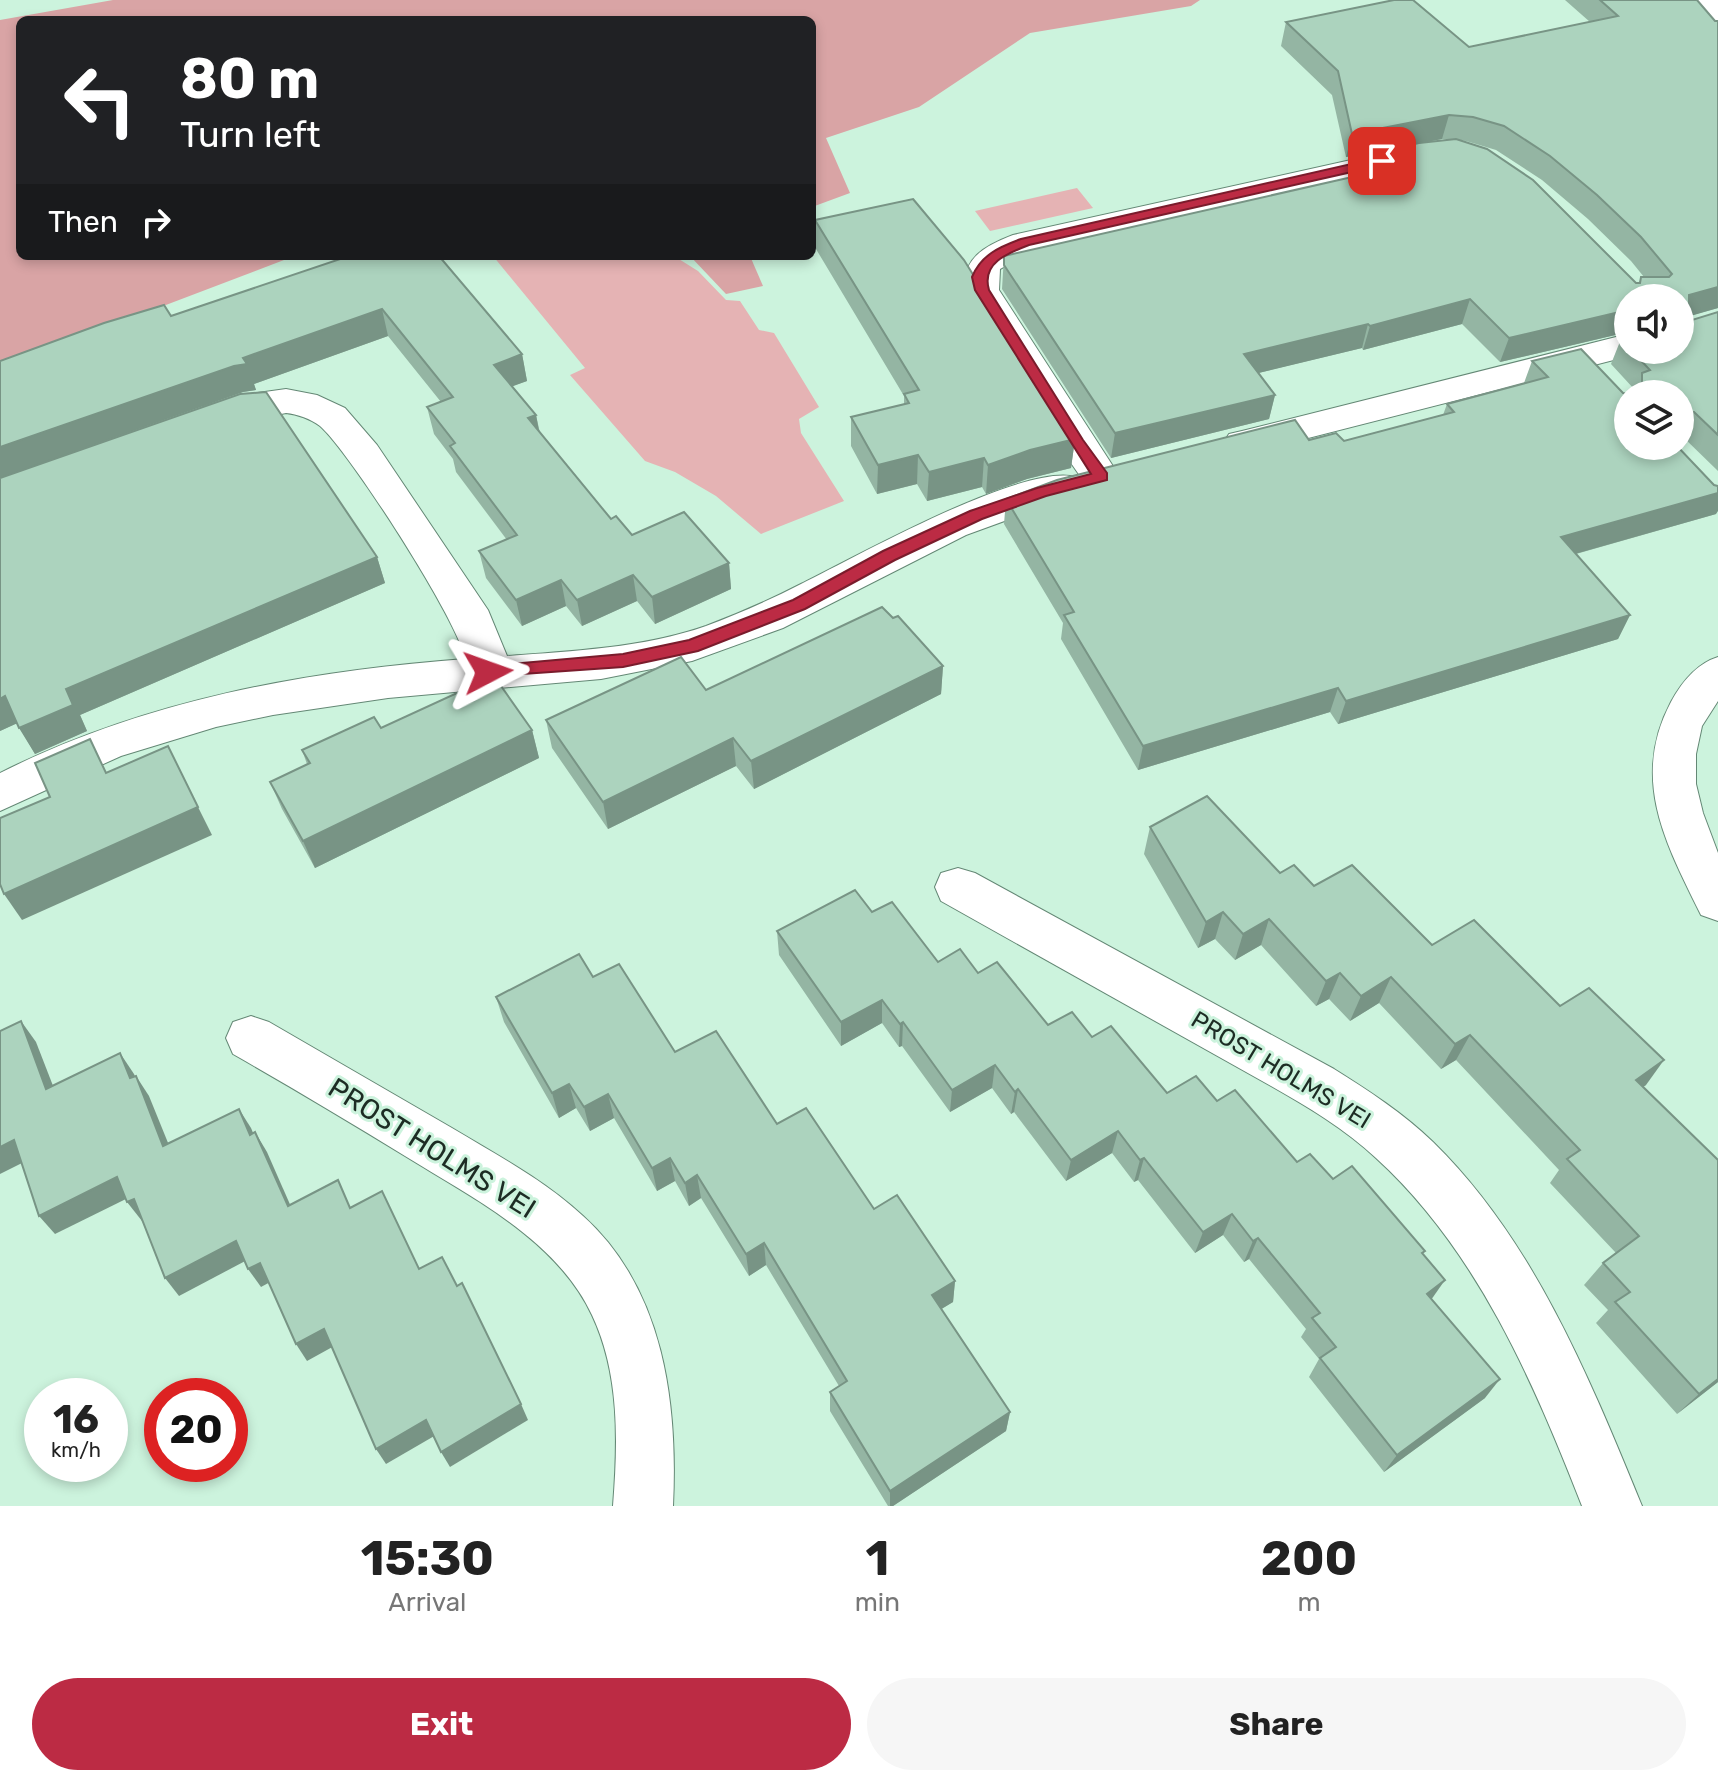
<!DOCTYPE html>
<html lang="en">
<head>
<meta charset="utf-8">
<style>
  :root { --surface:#fff; --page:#f6f6f6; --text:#222; --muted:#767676; --accent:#bc2b44 }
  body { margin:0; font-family:Rubik,sans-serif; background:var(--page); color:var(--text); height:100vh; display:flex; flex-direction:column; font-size:30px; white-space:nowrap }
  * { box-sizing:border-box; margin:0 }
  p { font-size:26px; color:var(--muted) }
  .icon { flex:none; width:44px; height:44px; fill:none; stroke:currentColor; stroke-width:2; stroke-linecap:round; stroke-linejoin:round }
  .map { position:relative; height:1506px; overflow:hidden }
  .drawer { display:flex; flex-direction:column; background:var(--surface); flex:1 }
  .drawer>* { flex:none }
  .banner { position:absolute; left:16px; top:16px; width:800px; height:244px; border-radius:12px; box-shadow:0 4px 12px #0003; background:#202124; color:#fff; overflow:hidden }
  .controls { position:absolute; left:1614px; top:284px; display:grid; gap:16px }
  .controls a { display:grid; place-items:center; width:80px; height:80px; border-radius:50%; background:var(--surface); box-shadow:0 4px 12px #0003; font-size:40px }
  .speed { position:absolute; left:24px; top:1378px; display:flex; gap:16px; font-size:40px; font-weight:700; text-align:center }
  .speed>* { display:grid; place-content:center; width:104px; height:104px; border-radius:50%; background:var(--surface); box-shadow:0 4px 12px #0003; line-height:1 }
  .speed small { font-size:20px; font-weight:400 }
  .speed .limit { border:12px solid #d22; background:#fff; color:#111 }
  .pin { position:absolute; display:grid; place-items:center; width:68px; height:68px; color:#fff; margin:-34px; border-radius:16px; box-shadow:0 4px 12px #0006 }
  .me { position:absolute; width:88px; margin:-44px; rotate:86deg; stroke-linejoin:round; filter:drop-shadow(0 0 6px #0008) }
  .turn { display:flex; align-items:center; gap:28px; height:168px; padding:0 32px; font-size:36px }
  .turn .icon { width:104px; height:104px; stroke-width:2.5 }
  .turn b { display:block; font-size:56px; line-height:68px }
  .then { display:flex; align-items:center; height:76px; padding:0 32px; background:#0003; gap:16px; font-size:30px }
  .eta { display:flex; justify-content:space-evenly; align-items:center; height:136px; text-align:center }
  .eta b { font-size:48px; font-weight:700; line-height:56px }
  .action { display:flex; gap:16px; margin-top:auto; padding:16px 32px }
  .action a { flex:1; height:92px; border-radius:48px; background:var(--accent); color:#fff; font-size:32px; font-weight:700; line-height:92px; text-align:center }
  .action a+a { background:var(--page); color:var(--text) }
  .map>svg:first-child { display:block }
</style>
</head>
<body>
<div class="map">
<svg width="1718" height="1506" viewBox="0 0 1718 1506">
  <rect width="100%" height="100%" fill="#ccf3dd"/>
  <!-- green -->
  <g fill="#e5b3b4">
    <path d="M1077 188 1093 208 990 231 975 211Z"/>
    <path d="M493 256H674L698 271 726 300 740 301 759 330 774 333 819 407 799 419 801 433 844 501 761 534 716 496 675 472 645 461 570 375 585 368Z"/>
  </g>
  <!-- forest -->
  <g fill="#d9a4a5">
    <path d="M113 0H1200L1191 6 1030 33 919 107 826 138 850 193 812 207V20H20V256H303L284 260 0 368V20Z"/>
    <path d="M690 256H750L763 286 726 294Z"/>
  </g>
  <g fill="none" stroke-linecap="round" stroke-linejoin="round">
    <!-- minor casing -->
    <g stroke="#648875" stroke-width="2">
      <g id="minor">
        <path d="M1693 0H1718V45L1708 42 1688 19Z"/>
        <path d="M1414 146 1425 148 1430 155 1425 162 1035 250 1000 269 999 290 1120 477 1115 486 1101 490 1087 486 1064 453 965 290C961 258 987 245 1013 235Z"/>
        <path d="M1628 334V350H1642L1641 353 1242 455 1229 452 1223 443 1229 434 1242 431Z"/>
        <path d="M286 389 317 395 345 408 377 445 488 610 507 656C573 651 643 648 706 626 738 614 770 600 801 584 854 558 1024 462 1076 477L1081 486 1076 495 966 535 783 628 692 661 601 679 388 698 273 715 216 727 121 756 0 811V773C145 700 305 671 465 659 460 623 349 451 320 426 311 419 297 414 286 413L217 427 204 424 199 415 204 406 244 395Z"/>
        <path d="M1718 657V701L1702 726 1696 754V784L1703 813 1718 853V921L1701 915C1666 844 1630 779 1671 702 1682 682 1696 664 1718 657Z"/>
        <path d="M958 868 975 873 1334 1069C1369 1091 1403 1113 1433 1142 1534 1241 1589 1377 1642 1506H1582C1533 1381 1477 1250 1376 1158 1345 1129 1308 1107 1271 1086L941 901 935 887 941 873Z"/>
        <path d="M251 1016 269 1022C330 1057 391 1093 452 1128 497 1155 544 1180 583 1216 664 1289 678 1403 673 1506H613C618 1443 620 1374 592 1315 557 1240 473 1198 405 1156 348 1121 291 1087 233 1054L226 1038 233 1022Z"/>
      </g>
    </g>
    <!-- minor -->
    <use href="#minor" fill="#fff" fill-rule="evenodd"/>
  </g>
  <!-- wall -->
  <g fill="#94b5a3" fill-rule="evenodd">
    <path d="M1565 0H1697L1715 21H1718V308L1689 316V321L1718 312V471L1682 436 1680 437V394H1632L1634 389 1611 364 1621 339 1628 337V350H1680V298H1628V332L1500 362 1462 324 1363 350 1362 348 1258 373 1275 395 1269 419 1111 458 1002 289 1004 256 1352 177 1357 157 1408 145 1346 157 1332 95 1281 46 1286 22 1469 47 1590 22ZM1442 139 1453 140 1423 143ZM1459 140 1466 141 1496 150 1542 180 1588 219 1631 261 1644 277H1641L1639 283H1636Z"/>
    <path d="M815 220 1075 439 1071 468 1027 479 986 494 982 487 927 501 917 484 877 494 851 446V417L904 404V396L816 249Z"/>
    <path d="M349 256H439L522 354 527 381 512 386 536 415 540 433 611 519 616 516 632 535 684 512 729 563 731 589 655 624 637 601 582 626 566 606 522 626 486 578 479 551 507 540 456 472 453 459 434 434 427 407 441 402 388 336 254 384 256 390 243 392 34 466 240 394 266 392 377 557 385 583 80 715 87 731 35 754 17 723 0 731V361L104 323 164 305 171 316Z"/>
    <path d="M1532 361 1623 393 1716 514 1576 554 1630 615 1618 639 1338 724 1330 712 1138 770 1061 639 1063 623 1004 524 1006 499 1309 440 1344 441 1443 415 1447 404 1524 383Z"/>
    <path d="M893 618 943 666 941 694 754 789 736 766 608 829 552 748 546 720 706 690Z"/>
    <path d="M381 728 532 730 539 758 315 868 282 809 270 782 307 764 302 750Z"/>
    <path d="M1150 827 1314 886 1432 945 1560 1006 1646 1085 1643 1087 1718 1160V1382L1677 1414 1596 1323 1608 1310 1584 1285 1603 1263 1616 1253 1550 1183 1559 1170 1456 1060 1441 1069 1379 1003 1350 1021 1329 999 1316 1006 1261 945 1235 960 1215 939 1198 948 1144 854Z"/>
    <path d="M872 912 938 962 978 973 1048 1025 1092 1037 1167 1093 1217 1101 1297 1162 1333 1179 1423 1254 1432 1300 1485 1398 1384 1472 1309 1377 1319 1359 1301 1337 1306 1329 1249 1259 1244 1262 1223 1235 1195 1253 1138 1180 1134 1182 1112 1153 1066 1181 1014 1112 1011 1114 992 1088 950 1112 902 1046 899 1047 882 1023 841 1046 779 955 777 931Z"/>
    <path d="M593 977 675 1052 777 1124 955 1281 953 1302 941 1309 1010 1412 1006 1431 893 1506H888L830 1411V1392L839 1386 766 1265 749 1276 701 1198 689 1206 675 1181 657 1191 614 1118 590 1131 576 1108 559 1118 504 1022 496 997Z"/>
  </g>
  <!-- shaded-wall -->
  <g fill="#789485">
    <path d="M1449 115 1442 139 1346 157 1352 134Z"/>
    <path d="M1718 287V308L1680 319 1689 295Z"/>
    <path d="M1470 299 1462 324 1363 350 1370 326Z"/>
    <path d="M382 309 388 336 254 384 256 390 243 392 0 478V447L243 358Z"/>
    <path d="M1628 310V332L1500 362 1509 338Z"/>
    <path d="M1368 324 1362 348 1238 378 1244 354Z"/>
    <path d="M522 354 527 381 500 391 494 365Z"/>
    <path d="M1275 395 1269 419 1111 458 1115 433Z"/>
    <path d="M536 415 541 442 528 418Z"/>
    <path d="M1075 439 1071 468 1027 479 986 494 988 465 1030 450Z"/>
    <path d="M918 455 917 484 877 494 878 465Z"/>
    <path d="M984 458 982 487 927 501 929 472Z"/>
    <path d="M1718 493V511L1716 514 1550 561 1561 537Z"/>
    <path d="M377 557 385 583 80 715 87 731 35 754 19 728 66 689Z"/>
    <path d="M729 563 731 589 655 624 652 597Z"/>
    <path d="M633 575 637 601 582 626 577 600Z"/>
    <path d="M561 580 566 606 522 626 516 600Z"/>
    <path d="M1630 615 1618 639 1338 724 1346 701Z"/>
    <path d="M943 666 941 694 754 789 751 761Z"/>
    <path d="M1338 688 1330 712 1138 770 1143 746Z"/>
    <path d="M5 696 20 722 0 731V699Z"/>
    <path d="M532 730 539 758 315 868 303 841Z"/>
    <path d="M733 738 736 766 608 829 603 802Z"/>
    <path d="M198 807 212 835 22 920 4 894Z"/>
    <path d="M1223 912 1215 939 1198 948 1206 922Z"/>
    <path d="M1269 919 1261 945 1235 960 1243 934Z"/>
    <path d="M1340 973 1329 999 1316 1006 1326 981Z"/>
    <path d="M1391 977 1379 1003 1350 1021 1361 996Z"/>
    <path d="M882 1000V1023L841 1046V1022Z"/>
    <path d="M21 1021 36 1042 62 1109 46 1089Z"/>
    <path d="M903 1022 902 1046 899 1047 900 1024Z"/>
    <path d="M1470 1035 1456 1060 1441 1069 1455 1044Z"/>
    <path d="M120 1053 134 1074 144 1098 130 1078Z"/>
    <path d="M1664 1060 1646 1085 1618 1104 1636 1080Z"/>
    <path d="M995 1065 992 1088 950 1112 952 1090Z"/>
    <path d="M136 1076 149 1096 177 1165 163 1146Z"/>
    <path d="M569 1084 576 1108 559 1118 552 1093Z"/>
    <path d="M1018 1089 1014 1112 1011 1114 1015 1092Z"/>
    <path d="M608 1094 614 1118 590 1131 584 1107Z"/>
    <path d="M239 1109 251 1128 262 1154 250 1135Z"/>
    <path d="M1118 1131 1112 1153 1066 1181 1071 1160Z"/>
    <path d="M255 1132 267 1152 299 1225 288 1206Z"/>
    <path d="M14 1140 30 1159 0 1174V1147Z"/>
    <path d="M670 1158 675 1181 657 1191 652 1168Z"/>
    <path d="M1144 1158 1138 1180 1134 1182 1140 1160Z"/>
    <path d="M697 1175 701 1198 689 1206 685 1183Z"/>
    <path d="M117 1177 132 1196 55 1234 39 1216Z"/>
    <path d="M134 1199 148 1217 142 1221 127 1202Z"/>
    <path d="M1232 1214 1223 1235 1195 1253 1203 1232Z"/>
    <path d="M1258 1238 1249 1259 1244 1262 1253 1241Z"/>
    <path d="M236 1241 249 1259 179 1296 165 1278Z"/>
    <path d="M764 1243 766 1265 749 1276 746 1254Z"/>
    <path d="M260 1263 272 1281 261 1287 248 1269Z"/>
    <path d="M1445 1280 1431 1300 1427 1294Z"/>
    <path d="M955 1281 953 1302 930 1316 932 1295Z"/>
    <path d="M324 1329 336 1345 307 1361 296 1344Z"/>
    <path d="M1500 1379 1485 1398 1384 1472 1397 1455Z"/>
    <path d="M1718 1379V1382L1677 1414 1699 1394Z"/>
    <path d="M521 1404 528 1420 450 1467 441 1452Z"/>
    <path d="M1010 1412 1006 1431 893 1506H890V1491Z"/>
    <path d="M426 1420 436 1435 386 1464 376 1449Z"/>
  </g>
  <!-- building -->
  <g fill="#acd3be" stroke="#789485" stroke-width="2">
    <path d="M1394 0H1413L1469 47 1618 16 1600 0H1697L1715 21H1718V287L1689 295V321L1718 312V435L1694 412H1690L1689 419H1680V394H1642V373L1650 370 1631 350H1680V298H1628V310L1509 338 1470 299 1370 326 1368 324 1244 354 1275 395 1115 433 1004 265V256L1361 175 1357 157 1419 143 1456 139 1487 149 1533 180 1636 283H1640L1641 277H1669L1672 274 1641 237 1597 195 1550 156 1504 126 1473 117 1449 115 1352 134 1338 71 1286 22Z"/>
    <path d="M913 199 964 260 1075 439 1030 450 988 465 984 458 929 472 918 455 878 465 851 417 909 403 904 394 919 390 815 220Z"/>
    <path d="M349 256H439L522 354 494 365 536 415 528 418 611 519 616 516 632 535 684 512 729 563 652 597 633 575 577 600 561 580 516 600 479 551 517 535 450 446 455 443 427 407 453 397 382 309 243 358 247 364 234 366 0 447V361L104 323 164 305 171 316Z"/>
    <path d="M1628 337V347L1621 339Z"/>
    <path d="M1581 349 1623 393 1628 394V446H1677L1714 485 1718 486V493L1561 537 1630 615 1346 701 1338 688 1143 746 1064 615 1074 612 1006 499 1057 480 1295 420 1309 440 1336 433 1344 441 1454 412 1447 404 1548 377 1532 361Z"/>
    <path d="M266 392 377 557 66 689 73 705 19 728 5 696 0 699V478L240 394Z"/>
    <path d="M882 607 893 618 898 616 943 666 751 761 733 738 603 802 546 720 681 657 706 690Z"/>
    <path d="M494 676 532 730 303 841 270 782 310 763 302 750 374 717 381 728Z"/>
    <path d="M90 739 106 773 168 746 198 807 4 894 0 884V818L50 797 35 763Z"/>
    <path d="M1207 796 1280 873 1294 865 1314 886 1352 865 1432 945 1474 920 1560 1006 1589 988 1664 1060 1636 1080 1718 1160V1379L1699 1394 1615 1302 1630 1292 1603 1263 1639 1236 1567 1159 1580 1150 1470 1035 1455 1044 1391 977 1361 996 1340 973 1326 981 1269 919 1243 934 1223 912 1206 922 1150 827Z"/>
    <path d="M855 890 872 912 892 902 938 962 960 949 978 973 997 962 1048 1025 1072 1012 1092 1037 1111 1026 1167 1093 1196 1076 1217 1101 1235 1090 1297 1162 1310 1154 1333 1179 1352 1166 1425 1251 1422 1253 1445 1280 1427 1294 1500 1379 1397 1455 1320 1358 1336 1347 1312 1318 1320 1313 1258 1238 1253 1241 1232 1214 1203 1232 1144 1158 1140 1160 1118 1131 1071 1160 1018 1089 1015 1092 995 1065 952 1090 903 1022 900 1024 882 1000 841 1022 777 931Z"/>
    <path d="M579 954 593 977 619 964 675 1052 716 1031 777 1124 806 1108 874 1209 897 1195 955 1281 932 1295 1010 1412 890 1491 830 1392 847 1381 764 1243 746 1254 697 1175 685 1183 670 1158 652 1168 608 1094 584 1107 569 1084 552 1093 496 997Z"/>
    <path d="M21 1021 46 1089 120 1053 130 1078 136 1076 163 1146 239 1109 250 1135 255 1132 288 1206 338 1180 350 1208 382 1191 419 1269 442 1257 457 1286 462 1283 521 1404 441 1452 426 1420 376 1449 324 1329 296 1344 260 1263 248 1269 236 1241 165 1278 134 1199 127 1202 117 1177 39 1216 14 1140 0 1147V1031Z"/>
  </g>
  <!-- route -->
  <path fill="#bc2b44" stroke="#7a1c2c" stroke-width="2" d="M1382 157 1389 161 1387 164 1029 245C1008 253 981 263 989 290L1083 440 1107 473V480L1046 496 982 519 895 560 805 609 698 651 623 667 481 677 479 672 488 666 623 654 689 640 793 600 883 551 970 511 1037 488 1091 474 975 290 972 277C981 255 999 247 1021 239Z"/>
  <g text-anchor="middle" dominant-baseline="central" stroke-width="6" stroke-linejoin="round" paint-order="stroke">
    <!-- street labels -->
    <g font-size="24" fill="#1d2c24" stroke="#ccf3dd">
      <text transform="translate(1281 1070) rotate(31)">PROST HOLMS VEI</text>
    </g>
    <!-- near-street labels -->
    <g font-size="28" fill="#1d2c24" stroke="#ccf3dd">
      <text transform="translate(432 1148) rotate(32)">PROST HOLMS VEI</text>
    </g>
  </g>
</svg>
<div class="controls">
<a><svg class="icon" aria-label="sound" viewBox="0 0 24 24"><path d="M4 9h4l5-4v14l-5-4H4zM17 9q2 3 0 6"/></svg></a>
<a><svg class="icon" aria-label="layers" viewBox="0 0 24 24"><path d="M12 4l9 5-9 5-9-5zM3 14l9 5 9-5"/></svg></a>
</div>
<div class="speed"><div>16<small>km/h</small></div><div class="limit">20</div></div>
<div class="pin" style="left:1382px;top:161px;background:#d93025"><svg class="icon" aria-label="arrive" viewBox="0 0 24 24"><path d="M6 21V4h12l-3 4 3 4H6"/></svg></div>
<svg class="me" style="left:488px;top:672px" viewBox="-20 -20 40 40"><path d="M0-17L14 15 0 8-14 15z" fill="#bc2b44" stroke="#fff" stroke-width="4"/></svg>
<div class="banner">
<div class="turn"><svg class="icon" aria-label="left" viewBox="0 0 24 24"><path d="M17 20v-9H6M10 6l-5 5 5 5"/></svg><div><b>80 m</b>Turn left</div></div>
<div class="then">Then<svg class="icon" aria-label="right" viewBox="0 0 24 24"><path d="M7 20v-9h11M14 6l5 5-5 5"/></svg></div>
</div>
</div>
<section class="drawer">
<div class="eta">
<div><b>15:30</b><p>Arrival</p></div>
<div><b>1</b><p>min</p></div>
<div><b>200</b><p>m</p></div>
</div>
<div class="action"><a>Exit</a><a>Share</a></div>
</section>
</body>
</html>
